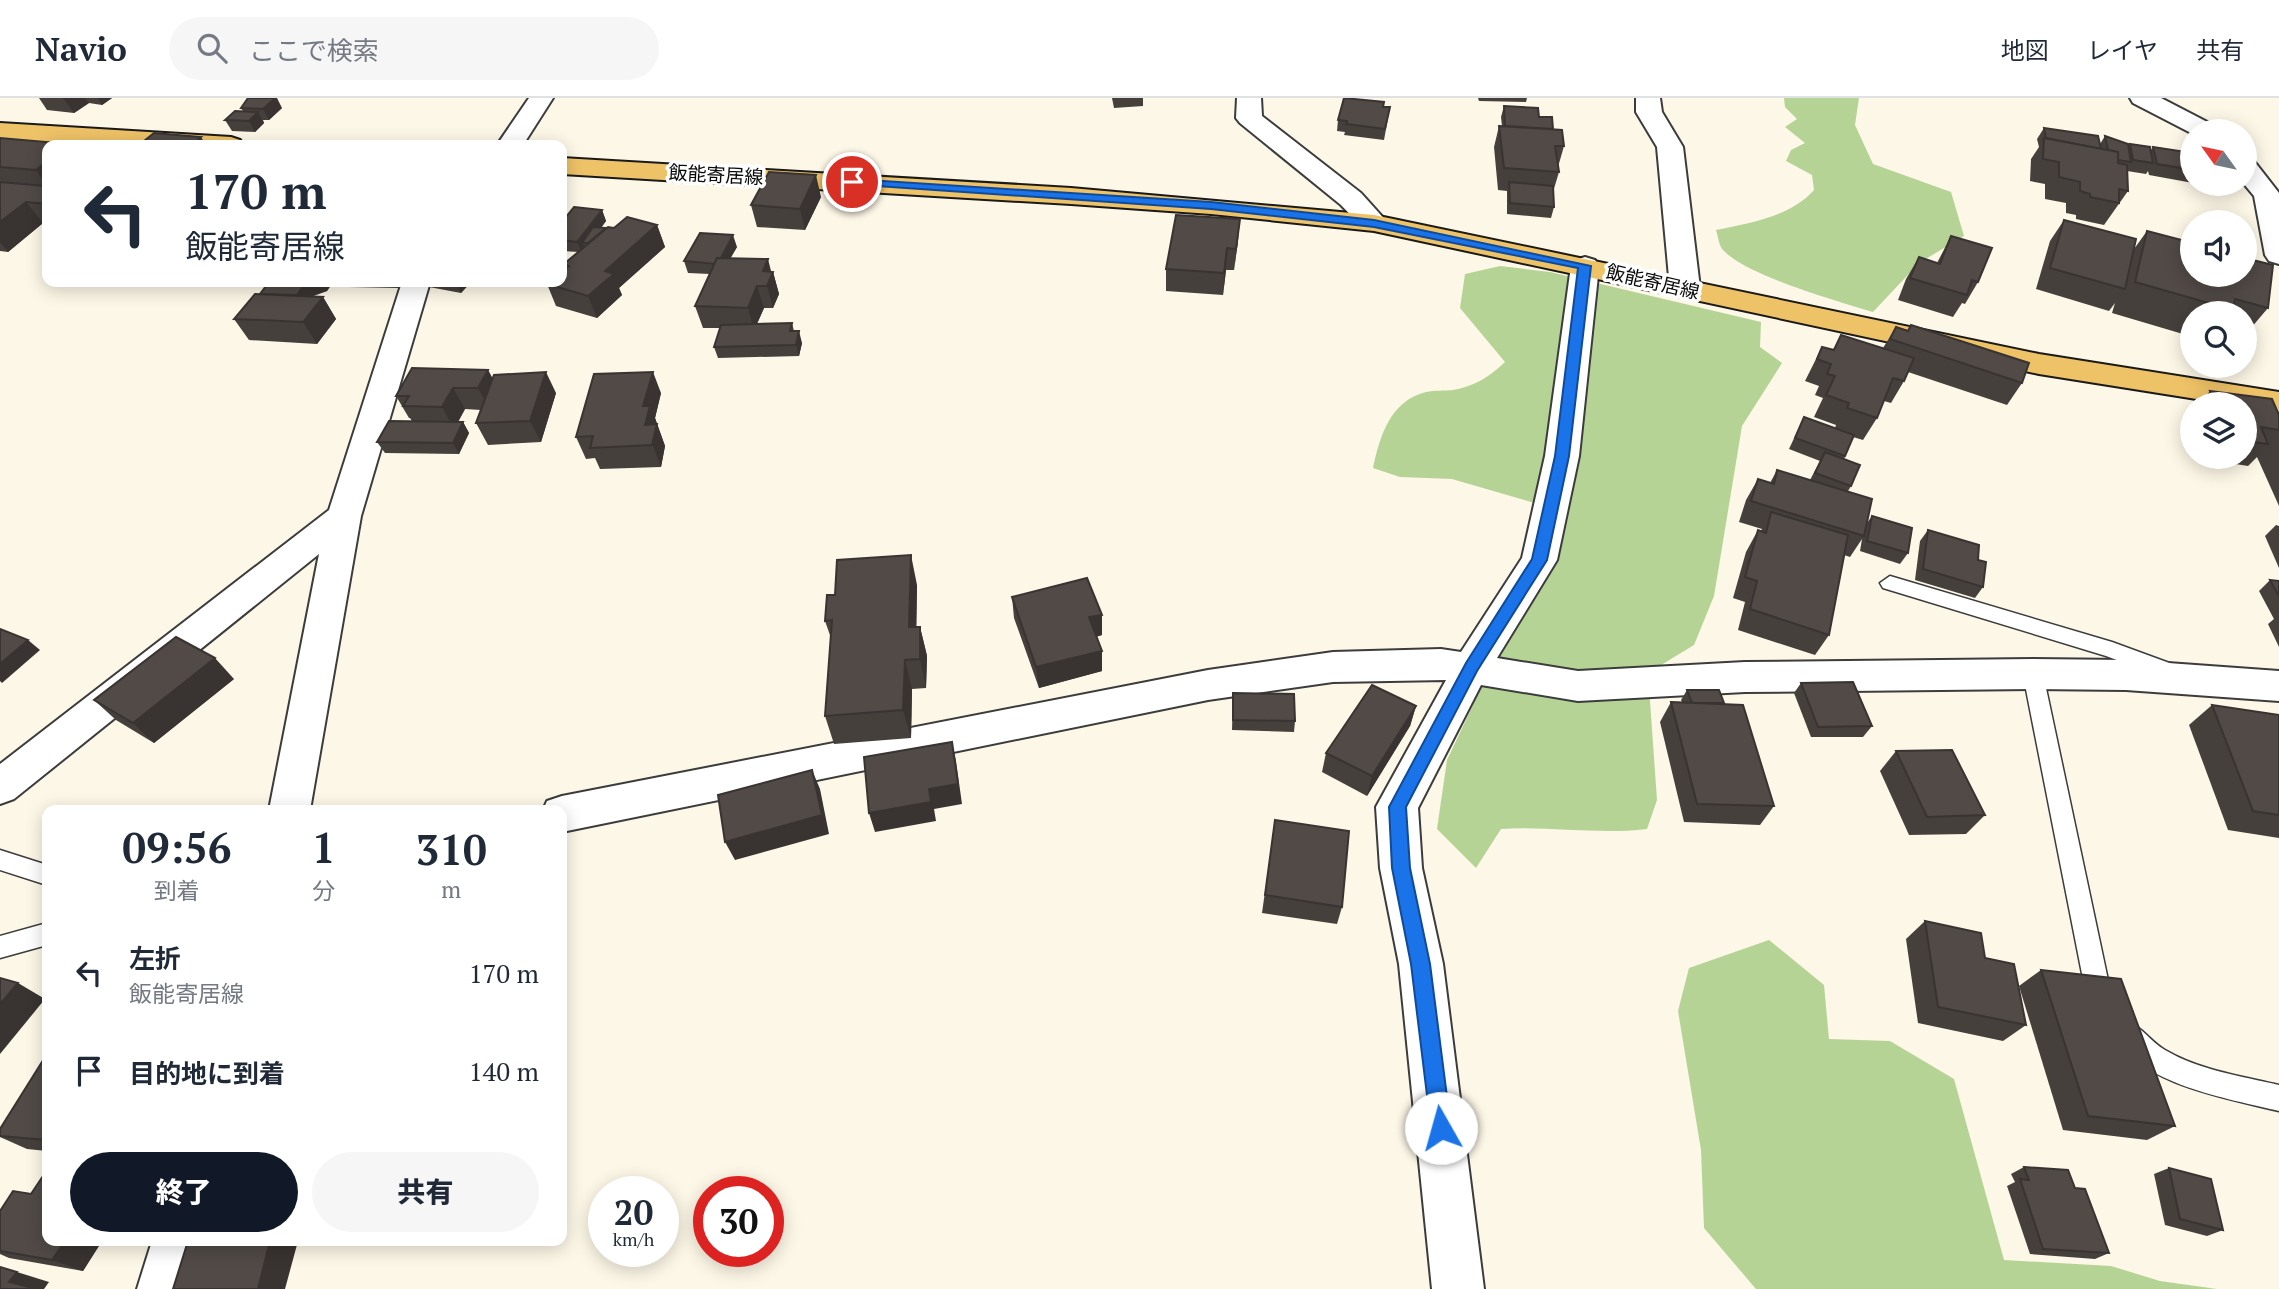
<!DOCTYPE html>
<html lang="ja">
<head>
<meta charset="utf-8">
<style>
  :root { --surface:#fff; --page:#f6f6f7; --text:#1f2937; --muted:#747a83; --line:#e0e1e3; --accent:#111827 }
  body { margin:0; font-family:"PT Serif","Noto Sans JP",serif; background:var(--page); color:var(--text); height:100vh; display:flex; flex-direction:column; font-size:26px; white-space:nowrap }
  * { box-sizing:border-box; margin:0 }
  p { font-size:23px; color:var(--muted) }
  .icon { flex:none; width:38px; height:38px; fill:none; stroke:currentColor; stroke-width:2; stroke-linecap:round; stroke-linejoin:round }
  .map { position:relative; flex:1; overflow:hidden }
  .side { position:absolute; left:42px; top:707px; width:525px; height:441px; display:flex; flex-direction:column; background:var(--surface); border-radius:14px; box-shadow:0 4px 18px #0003 }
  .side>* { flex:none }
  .hud { position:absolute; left:42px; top:42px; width:525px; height:147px; border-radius:14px; box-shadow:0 4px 18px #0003; background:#fff; color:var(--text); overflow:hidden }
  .needle { width:46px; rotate:303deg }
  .fabs { position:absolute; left:2180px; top:21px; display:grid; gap:14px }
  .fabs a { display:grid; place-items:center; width:77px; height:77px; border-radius:50%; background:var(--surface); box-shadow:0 4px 18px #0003; font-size:35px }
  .speed { position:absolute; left:588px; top:1078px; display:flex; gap:14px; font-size:35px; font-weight:700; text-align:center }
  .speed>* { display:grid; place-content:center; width:91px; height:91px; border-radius:50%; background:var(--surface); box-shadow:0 4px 18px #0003; line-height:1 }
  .speed small { font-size:18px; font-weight:400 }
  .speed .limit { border:10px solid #d22; background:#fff; color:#111 }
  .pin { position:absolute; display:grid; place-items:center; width:60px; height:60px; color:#fff; margin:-30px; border:4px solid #fff; border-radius:50%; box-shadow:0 2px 7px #0007 }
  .me { position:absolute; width:77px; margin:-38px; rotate:353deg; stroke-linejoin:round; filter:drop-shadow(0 0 5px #0008) }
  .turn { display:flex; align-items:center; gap:24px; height:147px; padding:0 28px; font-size:32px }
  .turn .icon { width:91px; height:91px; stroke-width:2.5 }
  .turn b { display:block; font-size:49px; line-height:60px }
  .eta { display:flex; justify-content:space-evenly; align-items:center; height:119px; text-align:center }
  .eta b { font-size:42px; font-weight:800; line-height:49px }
  .cta { display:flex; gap:14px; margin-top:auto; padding:14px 28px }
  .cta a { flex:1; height:80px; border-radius:42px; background:var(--accent); color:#fff; font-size:28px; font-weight:800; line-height:80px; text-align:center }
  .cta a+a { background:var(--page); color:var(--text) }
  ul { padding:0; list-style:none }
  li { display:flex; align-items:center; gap:21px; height:98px; padding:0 28px }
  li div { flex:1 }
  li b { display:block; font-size:26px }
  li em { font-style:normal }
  header { display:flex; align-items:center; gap:42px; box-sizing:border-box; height:98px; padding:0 35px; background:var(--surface); border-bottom:2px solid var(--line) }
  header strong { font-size:33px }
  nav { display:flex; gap:38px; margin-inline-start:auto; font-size:24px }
  .search { width:490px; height:63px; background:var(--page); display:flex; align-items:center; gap:18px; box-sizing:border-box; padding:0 24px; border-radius:38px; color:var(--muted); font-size:26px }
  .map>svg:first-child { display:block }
</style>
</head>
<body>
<header>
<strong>Navio</strong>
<div class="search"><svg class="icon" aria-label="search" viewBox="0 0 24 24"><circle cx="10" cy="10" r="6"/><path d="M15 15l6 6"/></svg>ここで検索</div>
<nav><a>地図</a><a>レイヤ</a><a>共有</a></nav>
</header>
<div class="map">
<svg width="2279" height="1191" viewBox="0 0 2279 1191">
  <rect width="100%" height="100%" fill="#fdf7e7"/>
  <!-- forest -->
  <g fill="#b6d396">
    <path d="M1784 0H1859L1855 27 1873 66 1951 94 1964 138 1919 165 1873 214C1838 203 1747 178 1723 152 1719 148 1718 138 1716 132 1750 125 1790 119 1814 92L1812 77 1786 63 1791 52 1805 45 1785 29 1797 21 1785 9Z"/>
    <path d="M1500 168 1550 174 1761 224 1760 249 1782 265 1742 328 1714 498 1694 547 1648 575 1657 702 1647 731C1598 737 1550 728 1501 731L1476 770 1437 731 1447 662 1499 552 1538 406 1452 381 1400 379 1373 370C1380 338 1390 303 1426 294 1434 292 1444 293 1453 292 1473 289 1491 278 1505 264L1460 210 1465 176Z"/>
    <path d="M1769 842 1824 887 1829 941 1890 943 1954 981 2004 1162 2111 1168 2160 1183 2217 1191H1756L1704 1130 1701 1052 1678 913 1689 870Z"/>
  </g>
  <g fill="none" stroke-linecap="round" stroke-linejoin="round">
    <!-- lane casing -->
    <g stroke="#3c3c3c" stroke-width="3">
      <g id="lane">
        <path d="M1890 478 2112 544 2172 566 2175 572 2172 578 2165 580 2106 558 1883 490 1880 485Z"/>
        <path d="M2033 568 2040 570 2043 576 2108 882 2118 902 2115 910 2106 914 2097 910 2084 886 2023 576 2026 570Z"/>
        <path d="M0 752 47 767V787L0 772Z"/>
        <path d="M47 825V847L0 860V838Z"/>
        <path d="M2127 923C2142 929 2151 944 2165 952 2199 972 2241 978 2279 987V1013C2230 1001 2136 986 2114 935L2118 926Z"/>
      </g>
    </g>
    <!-- street casing -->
    <g stroke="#3c3c3c" stroke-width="4">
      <g id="street">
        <path d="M529 0H553L523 47H497Z"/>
        <path d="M1237 0H1261L1262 18 1361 95 1388 125 1384 131H1364L1341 107 1240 25 1236 20Z"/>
        <path d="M1636 0H1660L1662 14 1683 49 1700 190 1695 196 1685 199 1675 196 1670 190 1657 49 1636 14Z"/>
        <path d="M2130 0H2161L2215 28 2219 33H2193V36L2133 5Z"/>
        <path d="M2245 61 2254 63 2279 95V166L2269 163 2265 157 2254 98 2244 86Z"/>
        <path d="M1585 159 1595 162 1599 168 1579 358 1557 462 1497 560 1578 573 1745 564 2033 561 2126 562 2279 573V603L2126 592 2033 591 1745 594 1578 603 1481 587 1418 710 1422 770 1443 866 1484 1191H1432L1399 866 1380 770 1376 709 1446 582 1333 584 1208 602 562 734V712H543L547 703 562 698 1208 572 1333 554 1441 551 1461 554 1522 460 1545 358 1571 168 1575 162Z"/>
        <path d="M402 184H430L361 418 310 712H269L319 456 14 701 0 706V666L329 412Z"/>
        <path d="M152 1143H202L189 1191H137Z"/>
      </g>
    </g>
    <!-- primary casing -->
    <g stroke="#1a1a1a" stroke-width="4">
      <g id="primary">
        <path d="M0 25 231 39 240 42 244 47H108L0 41Z"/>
        <path d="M562 60 1071 90 1374 117 2039 256 2279 294V314L2245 309V306H2228L2039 276 1374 133 1211 116 1071 106 562 76Z"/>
      </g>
    </g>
    <!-- lane -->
    <use href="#lane" fill="#fff" fill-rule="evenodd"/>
    <!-- street -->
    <use href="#street" fill="#fff" fill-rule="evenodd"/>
    <!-- primary -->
    <use href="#primary" fill="#eec267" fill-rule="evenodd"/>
  </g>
  <!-- wall -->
  <g fill="#46403d">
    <path d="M39 0H112L102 7 89 5 74 15 47 12Z"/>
    <path d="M1112 0H1143V8L1114 10Z"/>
    <path d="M1478 0H1527L1526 4 1479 3Z"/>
    <path d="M1504 8 1539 19 1553 31 1564 48 1558 69 1559 74 1553 94 1554 109 1551 120 1507 116V93L1498 92 1494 49 1499 28H1502L1501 19Z"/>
    <path d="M1383 9H1390L1384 42 1344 37 1345 34 1337 33 1338 22Z"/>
    <path d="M241 10H282L269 22H263L264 25 255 34 232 33 225 22 243 13Z"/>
    <path d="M2044 30 2100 46 2105 38 2128 49 2130 46 2151 52 2153 49 2193 55V85L2149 77 2148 73 2146 76 2127 73 2128 93 2104 127 2076 121V117L2066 115V105L2045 101V86L2030 83 2031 61 2039 49 2037 41Z"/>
    <path d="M0 40 47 47V126L43 125 8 154 0 153Z"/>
    <path d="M821 99 805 132 757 129 751 107Z"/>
    <path d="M602 112 606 123 601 130 657 127 665 149 619 190 622 197 597 220 556 208 547 186 566 170 564 166 578 154 562 153V124Z"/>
    <path d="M2064 122 2134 151 2147 133 2268 210 2245 237V215H2193V239L2112 215 2115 205 2109 213 2036 191 2050 143Z"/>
    <path d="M1951 138 1978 184 1965 206 1962 205 1953 219 1898 202 1906 181 1919 159 1937 165Z"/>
    <path d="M1238 143 1234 172H1226L1223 197 1166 193V171Z"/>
    <path d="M737 149 730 160 773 174 779 196 773 210H764L757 226 792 225 794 233 802 245 799 258 718 260 714 249 720 230H703L695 208 710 176 688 175 684 163Z"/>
    <path d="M269 184H333L327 193 311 199H323L336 221 317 246 249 242 234 221 260 196Z"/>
    <path d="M346 184H402L398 190 349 189Z"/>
    <path d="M426 184H471L461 195 429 189Z"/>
    <path d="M1911 227 2022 285 2007 307 1908 274 1904 283 1891 305 1884 303 1877 320 1863 342 1853 339 1844 361 1851 388 1848 393 1867 425 1872 418 1908 455 1900 466 1860 453 1862 441 1850 459 1844 457 1829 537 1815 557 1738 532 1745 504 1733 500 1746 454 1758 432 1761 433 1762 431 1739 424 1746 402 1758 381 1770 385 1777 372 1810 382 1820 363 1789 351 1804 319 1835 330 1836 327 1814 319 1823 300 1815 297 1819 288 1805 283 1822 249 1833 252 1841 237 1883 250 1896 229 1908 232Z"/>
    <path d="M488 272 493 281 556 295 541 344 488 347 476 325 481 312 465 311 458 324H463L469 335 459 356 385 355 377 344 412 323 410 320H409L396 298Z"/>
    <path d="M2210 293 2279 317V408L2257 359 2262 354 2248 368 2211 362 2209 359H2245V306H2199Z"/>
    <path d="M661 295 655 320 665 348 661 369 600 371 595 360 586 361 576 339Z"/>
    <path d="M2276 427 2279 428V470L2265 438Z"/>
    <path d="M1928 432 1978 462 1983 489 1975 500 1915 482 1920 443Z"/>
    <path d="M2270 482 2279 483V549L2268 526 2274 521 2259 493Z"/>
    <path d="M917 487 916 529H920L927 558 926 590 912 591 911 640 834 646 825 618 831 540 825 523Z"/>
    <path d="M1012 499 1102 537 1096 539 1102 573 1039 590 1014 520Z"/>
    <path d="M234 581 154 645 116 622 94 602Z"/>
    <path d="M1801 585 1872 628 1863 639H1811L1794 595Z"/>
    <path d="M1687 592 1724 605 1774 708 1760 727 1684 724 1660 624 1671 604H1682L1681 602Z"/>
    <path d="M1233 595 1295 623 1294 634 1232 632Z"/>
    <path d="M2212 607 2279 617V740L2228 732 2189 627Z"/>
    <path d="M1416 608 1410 628 1367 698 1322 674 1326 655Z"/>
    <path d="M1896 653 1985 717 1966 736 1909 737 1880 673Z"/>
    <path d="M1275 722 1342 809 1337 826 1262 815Z"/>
    <path d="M1925 823 1985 860 2026 927 2003 943 1918 925 1906 841Z"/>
    <path d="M2041 872 2175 1028 2147 1042 2063 1032 2019 888Z"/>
    <path d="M47 956V1053L27 1051 0 1039V1031Z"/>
    <path d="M2024 1069 2075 1090 2109 1155 2095 1161 2030 1156 2007 1088 2015 1084 2011 1076Z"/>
    <path d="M2169 1070 2223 1132 2207 1138 2165 1127 2154 1076Z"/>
    <path d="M31 1096 47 1143H102L83 1173 9 1160 0 1156V1113Z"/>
  </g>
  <!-- shaded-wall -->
  <g fill="#393432">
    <path d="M63 0H85L89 5 74 15Z"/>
    <path d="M98 0H112L102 7Z"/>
    <path d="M275 0H277L282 10 269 22 263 11Z"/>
    <path d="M258 14 264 25 255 34 249 23Z"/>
    <path d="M201 39 206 47H192Z"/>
    <path d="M47 63V88L36 72Z"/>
    <path d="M816 77 821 99 805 132 800 111Z"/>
    <path d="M26 104 43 125 8 154 0 144V124Z"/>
    <path d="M602 112 606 123 589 145H582L585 151 582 155 577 144Z"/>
    <path d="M1240 121 1238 143 1234 172 1236 151Z"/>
    <path d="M657 127 665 149 619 190 622 197 597 220 588 198 605 173Z"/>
    <path d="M733 137 737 149 721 177 718 166Z"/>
    <path d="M1227 150 1226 172 1223 197 1224 175Z"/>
    <path d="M768 161 772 177 773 174 779 196 773 210 763 173Z"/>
    <path d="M313 184H333L327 193 311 198 304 208 297 197 304 187Z"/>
    <path d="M395 184H402L398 190Z"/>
    <path d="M456 184H471L461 195Z"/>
    <path d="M757 188 764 210 754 232 748 210Z"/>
    <path d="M323 199 336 221 317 246 303 224Z"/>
    <path d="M799 233 802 245 799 258 796 247Z"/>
    <path d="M488 272 499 294 490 312 478 290Z"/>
    <path d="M546 274 556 295 541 344 530 323Z"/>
    <path d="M653 274 661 295 655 320 665 348 661 369 645 327 643 308Z"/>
    <path d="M453 290 465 311 454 331 442 309Z"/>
    <path d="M463 324 469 335 459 356 453 345Z"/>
    <path d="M911 457 917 487 916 559 909 529Z"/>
    <path d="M1102 517V537L1090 540 1089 519Z"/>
    <path d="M920 529 927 558 926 590 920 561Z"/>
    <path d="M28 542 40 552 2 585 0 583V566Z"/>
    <path d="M1102 553V573L1039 590 1036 569Z"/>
    <path d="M215 560 234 581 154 645 133 625Z"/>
    <path d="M905 562 912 591 911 640 903 612Z"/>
    <path d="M1416 608 1410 628 1367 698 1372 678Z"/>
    <path d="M952 644 956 663 962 706 934 711 936 723 875 734 869 715 929 691Z"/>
    <path d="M812 672 820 691 829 736 735 762 725 744Z"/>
    <path d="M18 885 45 901 0 956V906Z"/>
    <path d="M65 1143H102L83 1173 52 1162Z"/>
    <path d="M270 1143H298L285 1191H258Z"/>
    <path d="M17 1174 49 1184 44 1191H31L9 1184Z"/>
  </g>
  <!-- building -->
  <g fill="#514a47" stroke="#393432" stroke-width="2">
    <path d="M248 0H275L263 11 241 10Z"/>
    <path d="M1344 0 1384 4 1383 9H1390L1385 31 1346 26 1347 23 1338 22Z"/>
    <path d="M1504 8 1538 10 1539 19H1552L1553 31 1505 28Z"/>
    <path d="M235 13 258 14 249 23 225 22Z"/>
    <path d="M1499 28 1562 32 1564 48H1555L1559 74 1504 70Z"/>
    <path d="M2044 30 2098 38 2101 51 2046 40Z"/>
    <path d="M154 35 201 39 192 47H139Z"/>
    <path d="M2105 38 2128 46 2131 64 2118 62V54L2108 52Z"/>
    <path d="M0 40 69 46 68 47H47V63L36 72 0 69Z"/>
    <path d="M2044 40 2118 54V65L2127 67 2128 93 2119 91V105L2090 99V96L2080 93V84L2059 79V64L2043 61Z"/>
    <path d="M2130 46 2150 49 2153 65 2133 62Z"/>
    <path d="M2153 49 2193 55V72L2157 66Z"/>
    <path d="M769 74 816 77 800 111 751 107Z"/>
    <path d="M0 84 45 88 47 87V106L26 104 0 124Z"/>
    <path d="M1509 84 1553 88 1554 109 1510 105Z"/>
    <path d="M574 109 602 112 577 144 562 142V124Z"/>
    <path d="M1176 117 1240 121 1236 151 1227 150 1224 175 1166 171Z"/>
    <path d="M627 119 657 127 605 173 614 176 588 198 547 186 550 184H562V174L569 168 564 166 608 129 614 130Z"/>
    <path d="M2064 122 2136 141 2125 191 2050 170Z"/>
    <path d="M593 129 606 130 588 145H582Z"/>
    <path d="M2147 133 2193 145V177H2245V160L2273 167 2268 210 2235 201 2233 212 2135 184Z"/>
    <path d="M700 135 733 137 721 160H717L715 166 684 163Z"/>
    <path d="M1951 138 1992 150 1978 184 1972 182 1967 197 1910 180 1919 159 1940 166Z"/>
    <path d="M717 160 768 161 763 173 773 174 767 188H757L748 210 695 208Z"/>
    <path d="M269 184H313L304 187 297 197 260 196Z"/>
    <path d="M255 196 323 199 303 224 234 221Z"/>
    <path d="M792 225 790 233H799L796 247 714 249 721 227Z"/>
    <path d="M1911 227 2029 265 2022 285 1890 241 1896 229 1908 233Z"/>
    <path d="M1841 237 1914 260 1904 283 1893 280 1877 320 1847 310 1849 305 1826 297 1835 278 1827 276 1831 266 1817 261 1822 249 1834 252Z"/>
    <path d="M412 270 488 272 478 290H453L442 309 403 308 409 298H396Z"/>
    <path d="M546 274 530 323 476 325 494 277Z"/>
    <path d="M653 274 643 308H650L645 327 657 326 652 347 590 350 593 338 576 339 594 276Z"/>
    <path d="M2210 293 2272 301 2279 317V332L2261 329 2268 346 2245 343V306H2216Z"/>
    <path d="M1804 319 1854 337 1845 358 1795 340Z"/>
    <path d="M389 323 463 324 453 345 377 344Z"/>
    <path d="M1825 354 1860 367 1851 388 1815 375Z"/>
    <path d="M1777 372 1872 401 1864 438 1751 403 1758 381 1774 386Z"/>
    <path d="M1771 414 1848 437 1829 537 1750 511 1757 483 1745 479 1758 432 1766 435Z"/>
    <path d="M1872 418 1912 430 1908 455 1867 443Z"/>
    <path d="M1928 432 1979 447 1978 462 1986 464 1983 489 1923 471Z"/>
    <path d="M911 457 909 529H920V561L905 562 903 612 825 618 832 522 825 523 827 497H835L837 462Z"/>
    <path d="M1087 480 1102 517 1089 519 1102 553 1036 569 1012 499Z"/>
    <path d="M2270 482 2279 483V498Z"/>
    <path d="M0 531 28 542 0 566Z"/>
    <path d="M176 539 215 560 133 625 94 602Z"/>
    <path d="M1853 584 1872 628 1818 629 1801 585Z"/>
    <path d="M1372 587 1416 608 1372 678 1326 655Z"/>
    <path d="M1687 592H1719L1724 605H1692Z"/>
    <path d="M1233 595 1294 596 1295 623 1233 622Z"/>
    <path d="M1671 604 1743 607 1774 708 1697 706Z"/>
    <path d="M2212 607 2279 617V717L2253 713Z"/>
    <path d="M952 644 958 686 929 691 931 704 869 715 864 659Z"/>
    <path d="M1952 652 1985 717 1927 719 1896 653Z"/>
    <path d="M812 672 822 717 725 744 718 697Z"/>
    <path d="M1275 722 1349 733 1342 809 1265 797Z"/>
    <path d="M1925 823 1981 835 1985 860 2014 866 2026 927 1938 909Z"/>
    <path d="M2041 872 2121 881 2175 1028 2088 1018Z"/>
    <path d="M0 880 18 885 0 906Z"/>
    <path d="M47 956V1042L0 1038V1031Z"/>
    <path d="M2024 1069 2068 1072 2075 1090 2085 1091 2109 1155 2043 1151 2020 1081 2029 1082Z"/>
    <path d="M2169 1070 2211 1081 2223 1132 2180 1121Z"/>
    <path d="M47 1072V1143H65L52 1162 0 1153V1113L13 1093 31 1096Z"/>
    <path d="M188 1143H270L258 1191H173Z"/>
    <path d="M0 1169 17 1174 9 1184 37 1191H0Z"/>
  </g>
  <!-- route -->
  <path fill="#1a73e8" stroke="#114b97" stroke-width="2" d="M852 81 1211 104 1374 122 1591 168 1569 358 1547 462 1477 573 1406 709 1410 770 1430 866 1451 1030 1448 1037 1441 1040 1434 1037 1431 1030 1411 866 1392 770 1389 709 1466 565 1532 461 1555 358 1578 170 1374 129 1211 111 848 86 846 84Z"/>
  <g text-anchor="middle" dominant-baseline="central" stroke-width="7" stroke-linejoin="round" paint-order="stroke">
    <!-- far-street labels -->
    <g font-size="19" fill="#090909" stroke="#fff">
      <text transform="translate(716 76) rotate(3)">飯能寄居線</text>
      <text transform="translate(1653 183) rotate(13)">飯能寄居線</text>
    </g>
  </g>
</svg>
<div class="fabs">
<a><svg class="needle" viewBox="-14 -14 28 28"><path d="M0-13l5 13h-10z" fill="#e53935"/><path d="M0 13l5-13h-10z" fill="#747a83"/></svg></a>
<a><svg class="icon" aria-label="sound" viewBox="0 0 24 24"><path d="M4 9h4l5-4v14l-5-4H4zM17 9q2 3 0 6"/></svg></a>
<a><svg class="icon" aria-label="search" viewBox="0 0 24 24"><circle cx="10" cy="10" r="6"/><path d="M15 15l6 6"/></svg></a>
<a><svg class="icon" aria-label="layers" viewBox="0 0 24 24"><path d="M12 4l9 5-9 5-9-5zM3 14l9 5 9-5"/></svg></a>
</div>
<div class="speed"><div>20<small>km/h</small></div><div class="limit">30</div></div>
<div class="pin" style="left:852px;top:84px;background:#d93025"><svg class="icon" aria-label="arrive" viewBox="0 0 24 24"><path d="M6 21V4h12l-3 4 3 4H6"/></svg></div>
<svg class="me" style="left:1441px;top:1030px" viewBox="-20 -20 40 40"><circle r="19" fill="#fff"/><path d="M0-13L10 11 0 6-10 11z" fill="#1a73e8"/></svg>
<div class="hud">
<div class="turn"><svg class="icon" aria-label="left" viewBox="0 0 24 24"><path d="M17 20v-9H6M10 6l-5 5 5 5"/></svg><div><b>170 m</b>飯能寄居線</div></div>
</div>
<section class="side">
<div class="eta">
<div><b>09:56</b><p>到着</p></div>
<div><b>1</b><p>分</p></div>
<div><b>310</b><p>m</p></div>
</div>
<ul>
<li><svg class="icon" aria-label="left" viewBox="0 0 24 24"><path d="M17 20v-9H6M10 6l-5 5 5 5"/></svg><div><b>左折</b><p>飯能寄居線</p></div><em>170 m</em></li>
<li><svg class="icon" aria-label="arrive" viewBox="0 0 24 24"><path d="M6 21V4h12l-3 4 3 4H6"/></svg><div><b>目的地に到着</b></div><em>140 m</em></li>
</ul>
<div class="cta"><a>終了</a><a>共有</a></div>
</section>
</div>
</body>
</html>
